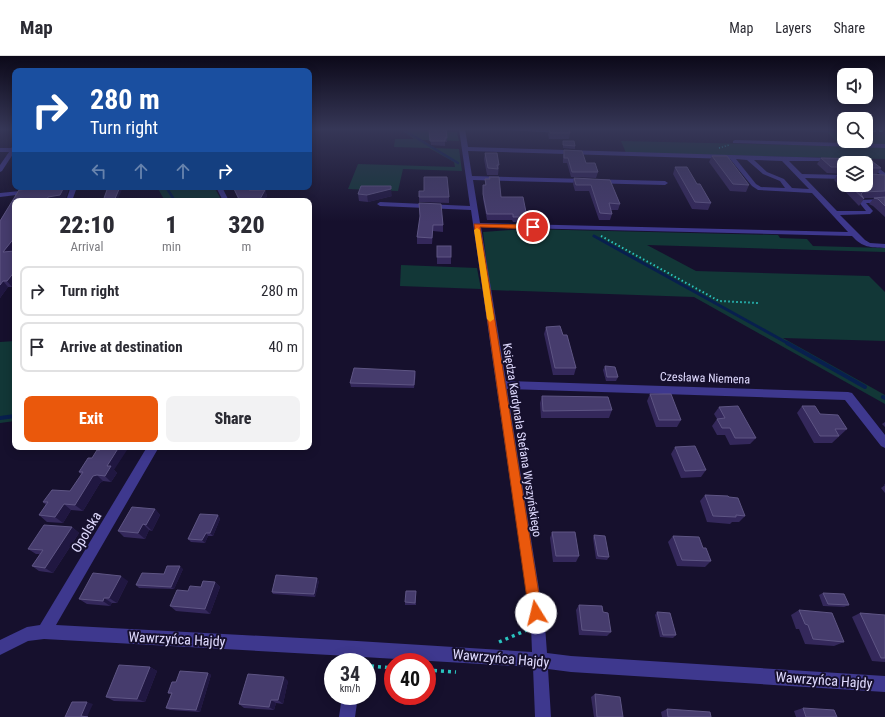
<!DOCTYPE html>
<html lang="en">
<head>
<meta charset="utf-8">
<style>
  :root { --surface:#fff; --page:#f2f2f3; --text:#2b2b33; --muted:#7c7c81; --line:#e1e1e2; --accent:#ea580c }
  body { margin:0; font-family:"Roboto Condensed",sans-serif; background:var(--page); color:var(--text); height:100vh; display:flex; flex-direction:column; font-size:15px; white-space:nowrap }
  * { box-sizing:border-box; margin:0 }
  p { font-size:13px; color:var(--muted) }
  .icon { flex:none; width:22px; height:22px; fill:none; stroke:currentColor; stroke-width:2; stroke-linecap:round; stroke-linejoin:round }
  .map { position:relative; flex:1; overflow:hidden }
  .side { position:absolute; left:12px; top:142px; width:300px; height:252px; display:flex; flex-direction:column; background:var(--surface); border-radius:8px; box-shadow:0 2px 10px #0003 }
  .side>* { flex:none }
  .guide { position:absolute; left:12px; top:12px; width:300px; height:122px; border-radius:8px; box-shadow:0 2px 10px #0003; background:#1a4fa0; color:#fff; overflow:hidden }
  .controls { position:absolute; left:837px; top:12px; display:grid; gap:8px }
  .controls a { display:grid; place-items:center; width:36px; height:36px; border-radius:8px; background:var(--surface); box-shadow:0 2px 10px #0003; font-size:20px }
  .speed { position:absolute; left:324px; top:597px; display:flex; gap:8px; font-size:20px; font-weight:700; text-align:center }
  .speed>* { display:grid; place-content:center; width:52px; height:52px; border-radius:50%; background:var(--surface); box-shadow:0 2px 10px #0003; line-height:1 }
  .speed small { font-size:10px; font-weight:400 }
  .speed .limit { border:6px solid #d22; background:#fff; color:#111 }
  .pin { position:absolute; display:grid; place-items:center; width:34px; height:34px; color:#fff; margin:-17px; border:2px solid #fff; border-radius:50%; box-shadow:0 1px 4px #0007 }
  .me { position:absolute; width:44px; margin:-22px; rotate:351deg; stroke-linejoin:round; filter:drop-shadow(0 0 3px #0008) }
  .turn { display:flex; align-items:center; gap:14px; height:84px; padding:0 12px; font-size:18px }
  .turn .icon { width:52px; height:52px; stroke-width:2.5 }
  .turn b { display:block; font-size:28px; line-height:34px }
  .lanes { display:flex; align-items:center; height:38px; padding:0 12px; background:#0003; justify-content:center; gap:20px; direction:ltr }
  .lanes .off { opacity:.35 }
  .eta { display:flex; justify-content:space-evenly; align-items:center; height:68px; text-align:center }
  .eta b { font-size:24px; font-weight:800; line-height:28px }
  .action { display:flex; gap:8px; margin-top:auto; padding:8px 12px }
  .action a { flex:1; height:46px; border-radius:8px; background:var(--accent); color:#fff; font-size:16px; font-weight:800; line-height:46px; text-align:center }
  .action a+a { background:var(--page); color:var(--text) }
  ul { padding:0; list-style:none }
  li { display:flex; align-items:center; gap:12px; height:50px; margin:0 8px 6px; padding:0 4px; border:2px solid var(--line); border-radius:8px }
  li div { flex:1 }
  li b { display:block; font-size:15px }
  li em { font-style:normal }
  header { display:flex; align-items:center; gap:24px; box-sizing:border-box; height:56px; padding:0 20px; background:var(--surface); border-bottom:1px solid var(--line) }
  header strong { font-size:19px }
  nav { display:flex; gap:22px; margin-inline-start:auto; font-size:14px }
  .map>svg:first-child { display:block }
</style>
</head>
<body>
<header>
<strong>Map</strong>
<nav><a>Map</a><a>Layers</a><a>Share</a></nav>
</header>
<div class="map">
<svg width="885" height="661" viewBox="0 0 885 661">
  <rect width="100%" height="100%" fill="#16102d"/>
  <!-- green -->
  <g fill="#123737">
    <path d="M400 73 457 76 459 85 421 84 434 92 459 93 462 115 403 113 398 135 348 133 358 108 455 111 454 106 429 92 394 91 395 83H414Z"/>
    <path d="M826 75 844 76V85H866V77H885V103L626 97 621 85 841 90Z"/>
    <path d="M157 131H214L222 145H165Z"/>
    <path d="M526 173 778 179 780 182 807 183 813 190 885 192V196L647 189 696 215 869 220 885 236V285L783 282 885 339V348L694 241 490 234 483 176Z"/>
    <path d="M401 209 477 212 481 233 400 230Z"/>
    <path d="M15 285V365L0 367V286Z"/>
  </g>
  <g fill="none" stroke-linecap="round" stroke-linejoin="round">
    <!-- stream-far2 -->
    <g stroke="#081f4e" stroke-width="2.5">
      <path d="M402 73 458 107"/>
      <path d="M773 73 844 76"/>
      <path d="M873 73 885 74"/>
      <path d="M866 77H885"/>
      <path d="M166 131 175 145"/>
    </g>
    <!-- stream-far1 -->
    <path stroke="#081f4e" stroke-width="3" d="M594 180 789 288"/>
    <!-- stream -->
    <g stroke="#081f4e" stroke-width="4">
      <path d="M787 287 865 331"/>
      <path d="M883 341 885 342"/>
      <path d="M0 362 15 360"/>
    </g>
    <!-- path-far2 -->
    <path stroke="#2ac5c0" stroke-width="1.5" stroke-dasharray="1 2" stroke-linecap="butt" d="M719 92 729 89"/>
    <!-- path-far1 -->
    <path stroke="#2ac5c0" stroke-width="2" stroke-dasharray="1.5 2.5" stroke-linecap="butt" d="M601 180 719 245 758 247"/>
    <!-- path -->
    <g stroke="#2ac5c0" stroke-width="3.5" stroke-dasharray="3 4" stroke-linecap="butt">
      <path d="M499 586 527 574"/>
      <path d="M371 610 393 612"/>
      <path d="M427 614 456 616"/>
    </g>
    <!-- minor -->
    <g fill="#3e388e" fill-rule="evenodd">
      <path d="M459 73H465L468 91 832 102 834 103V105H789L802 118 844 119V123L805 122 837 155H866L858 145 859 144 885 143V147H866L873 155 870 158 840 159 865 184 870 187 885 188V192C870 191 863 192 852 180L481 171 506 325 848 336 852 337 885 379V392L881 390 845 344 507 333 545 570 547 597 571 600 885 620V636L571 616 548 613 551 661H535L533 611 363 601V606H347L348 600 44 583 28 585 0 599V584L27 571 40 569 147 391H159L56 569 357 585 532 596 531 570 471 154 380 150 377 148 380 146 470 150ZM468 95 730 103 752 130 758 134 812 137 848 176 480 167 473 124 665 129 668 127 665 125 472 120ZM736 103 747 104 763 118 780 125 785 132 761 131 756 128ZM754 104 782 105 809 133 792 132 784 123 767 116Z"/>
      <path d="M482 73H561L565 75 562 77Z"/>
      <path d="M735 84 885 88V92L733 87V85Z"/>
      <path d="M15 89V95L2 115 0 116V109L9 96H0V92H11Z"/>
      <path d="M867 106H871L885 117V122L867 108Z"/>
      <path d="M55 131H77L72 145H66L70 133 52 134V132Z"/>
      <path d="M216 131H222L229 145H223Z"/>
      <path d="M30 134 33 136 32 137 0 141V137Z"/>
      <path d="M342 640H358L355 661H339Z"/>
    </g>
    <!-- rail -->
    <g stroke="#07dfff" stroke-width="2" stroke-dasharray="3.5 3" stroke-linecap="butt">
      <path d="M831 73 844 74"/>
      <path d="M866 75H885"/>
    </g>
  </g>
  <!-- wall -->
  <g fill="#34285b" fill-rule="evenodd">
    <path d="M429 73H446L447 86H445V90L431 89Z"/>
    <path d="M549 73H569L570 77 569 83H549L548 78Z"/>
    <path d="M563 85 575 90V93L563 92Z"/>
    <path d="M564 94 586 107 598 116 596 122 571 121 567 107H563V99Z"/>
    <path d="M485 97 499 109 498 119H487L484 103Z"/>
    <path d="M712 100 749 129 746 136 730 135 709 106Z"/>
    <path d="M821 102 881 112 877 118 885 119V161L873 150 869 148 874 142H863L864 143 859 150 834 124 838 118H843L827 117 817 108ZM844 107 866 129H844Z"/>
    <path d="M675 111 697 128 711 147 708 154 692 153 673 118Z"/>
    <path d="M489 121 501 141 527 161 526 166H513L512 164H487L483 143V129H485V123H489Z"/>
    <path d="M574 122 610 124 620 148 618 154H611L612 158 610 164H599L589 135H575L573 128Z"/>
    <path d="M26 131H66L68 135 64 145H15V192L13 195H15V227L12 231H8L0 242V165L19 134 47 131 27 133Z"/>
    <path d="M233 131 249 134H265L267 140 264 145H239Z"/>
    <path d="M419 135 449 141V147L419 146Z"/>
    <path d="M358 138 392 140 368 146 359 145Z"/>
    <path d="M419 147 443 169V176L433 175 432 188H417V181L420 162Z"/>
    <rect x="437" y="190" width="14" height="18"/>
    <path d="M546 271 576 312 574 319H553L544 278Z"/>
    <path d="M605 310 618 321 616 325H606L603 314Z"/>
    <path d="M416 318 414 332 351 331 350 327Z"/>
    <path d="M650 338 681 364 677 371H656L647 345Z"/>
    <path d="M542 340 612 354 609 362H541L540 347Z"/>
    <path d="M802 350 820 358 847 373 832 387H814L797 357Z"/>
    <path d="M719 351 756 382 750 388 730 389 725 379H717L712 370 717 363 714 358Z"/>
    <path d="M885 366V371L882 368Z"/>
    <path d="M675 391 706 414 701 421 681 422 671 398Z"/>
    <path d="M114 414 117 417 111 426 103 425 100 427 83 455 71 454 63 467 47 466 39 459 46 449 43 446 70 435 82 419 79 416Z"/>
    <path d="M884 428H885V437L881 432 885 429Z"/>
    <path d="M705 439 729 441 745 460 739 466H732L730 468 707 466 700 445Z"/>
    <path d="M155 453 160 459 152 475 149 474 145 483 124 481 118 475Z"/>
    <path d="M218 459 220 463 213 480H208L205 487 191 486 188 483Z"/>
    <path d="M72 471 79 477 53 517 39 515 32 510 40 498H36L28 493Z"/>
    <path d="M552 476 579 500 576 506H553L550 482Z"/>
    <path d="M594 479 609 501 607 504 596 503 593 482Z"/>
    <path d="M673 480 703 492 711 505 705 511 677 510 668 486Z"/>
    <path d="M183 513 174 533 139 532 136 529 164 518Z"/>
    <path d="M128 525 117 547H112L110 550 87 548 79 543Z"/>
    <path d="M319 525 315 541 273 538 272 536Z"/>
    <path d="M215 526 220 531 210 558 176 555 170 550 188 535Z"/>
    <path d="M823 537 849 549 844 551 823 550 819 539Z"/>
    <path d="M416 538V549H405V546Z"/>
    <path d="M579 549 603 556 611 576 607 580 579 579 576 554Z"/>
    <path d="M799 554 844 586 834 590 805 588 799 573H796L791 559Z"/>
    <path d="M657 556 676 579 673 582 660 581 655 559Z"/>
    <path d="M860 557 885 559V606H884L872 605 852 561Z"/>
    <path d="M150 611 157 615 145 646 114 645 106 641Z"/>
    <path d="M208 617 211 619 200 656 170 654 166 652 171 638 168 637 176 626Z"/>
    <path d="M288 625 283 648 276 647 274 654 244 652 239 648Z"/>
    <path d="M595 638 623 661H594L591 641Z"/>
    <path d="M803 652 837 661H796L794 655Z"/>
    <path d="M667 653 711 661H662L661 656Z"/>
  </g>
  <!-- shaded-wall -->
  <g fill="#201741">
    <path d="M64 131H66L68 135 64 145H36L48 141Z"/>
    <path d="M120 131H123L117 145H114Z"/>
    <path d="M391 133 392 140 368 146 367 139Z"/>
    <path d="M265 134 267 140 264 145H259Z"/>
    <path d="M433 169V175L432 188V182Z"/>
    <path d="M15 181V192L8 202 3 196Z"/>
    <path d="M15 215V227L12 231 7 225Z"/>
    <path d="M3 225 8 231 0 242V229Z"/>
    <path d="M415 315 416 318 414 332V329Z"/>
    <path d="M119 391H129L114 414 117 417 111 426 105 420 107 410Z"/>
    <path d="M97 419 103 425 100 427 83 455 75 449 93 420Z"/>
    <path d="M64 448 71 454 63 467 55 461Z"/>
    <path d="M155 453 160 459 152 475 146 469Z"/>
    <path d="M218 459 220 463 213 480 210 477Z"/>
    <path d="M143 468 149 474 145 483 138 477Z"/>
    <path d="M72 471 79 477 53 517 45 512Z"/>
    <path d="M206 477 208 480 205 487 202 484Z"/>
    <path d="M180 510 183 513 174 533 171 531Z"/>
    <path d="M121 520 128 525 117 547 109 542Z"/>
    <path d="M317 522 319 525 315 541 314 538Z"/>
    <path d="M215 526 220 531 210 558 205 553Z"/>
    <path d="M104 542 112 547 110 550 103 545Z"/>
    <path d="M150 611 157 615 145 646 137 643Z"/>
    <path d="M208 617 211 619 200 656 196 654Z"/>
    <path d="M284 621 288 625 283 648 278 644Z"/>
    <path d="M271 644 276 647 274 654 269 651Z"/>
    <path d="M87 646 93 648 87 661 81 660Z"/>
  </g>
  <!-- building -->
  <g fill="#463c6d" stroke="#5e5584">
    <path d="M429 73H446L447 82H445V85H430Z"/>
    <path d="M549 73H569L570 77H550Z"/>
    <path d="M563 85H574L575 90 563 89Z"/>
    <path d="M564 94 582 95 586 107H595L598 116H572L568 102H564Z"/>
    <path d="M485 97H497L499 109H497L498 113 488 112Z"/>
    <path d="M712 100H727L749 129 733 128Z"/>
    <path d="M821 102 869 103 881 112H869V118L885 119V135L863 136 861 138 864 143 849 129H866V107H844V111H831Z"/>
    <path d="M675 111H687L697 128H700L711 147 695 146Z"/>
    <path d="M838 118H844V124Z"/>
    <path d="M424 121H447L449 141H419V135H424Z"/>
    <path d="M489 121H499L501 141H523L527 161H513V158H487L483 138V129H486L485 123H490Z"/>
    <path d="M574 122 610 124 620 148 609 147 612 158 600 157 591 129H576Z"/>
    <path d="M361 130H391V133L367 139 358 138Z"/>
    <path d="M49 131H64L60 139 48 141 47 144 36 145H15V181L3 196 15 195V215L7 225H3L0 229V165L19 134Z"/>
    <path d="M108 131H120L114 145H103Z"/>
    <path d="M233 131H248L249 134H265L259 145H240Z"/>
    <path d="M885 141V150L878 143 874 142Z"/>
    <path d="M419 147 441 148 443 169H433L432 182 417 181 420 160Z"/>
    <rect x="437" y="190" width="14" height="11"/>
    <path d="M560 270 563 279H567L576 312H555L546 271Z"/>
    <path d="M605 310 615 311 618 321H607Z"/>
    <path d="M354 312 415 315 414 329 350 327Z"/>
    <path d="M650 338H671L681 364H659Z"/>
    <path d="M542 340 608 341 612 354 543 355Z"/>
    <path d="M738 350 756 382H735L730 372H722L717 363 725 362 719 351Z"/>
    <path d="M802 350H815L820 358 838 359 847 373H835L839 380H820Z"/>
    <path d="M695 390 706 414 685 415 675 391Z"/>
    <path d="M102 391H119L107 410H111L105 420 97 419 93 420 75 449 64 448 55 461 39 459 48 446H43L52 434 70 435 83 416H79L88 402H92L97 394H100Z"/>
    <path d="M705 439 728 440 729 441 738 442 745 460 736 459V461L713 460Z"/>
    <path d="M132 451 155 453 146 469 143 468 138 477 118 475Z"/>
    <path d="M200 458 218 459 210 477H206L202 484 188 483Z"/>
    <path d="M44 469 72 471 45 512 32 510 43 494 28 493Z"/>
    <path d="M552 476H575L579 500H556Z"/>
    <path d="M594 479 605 480 609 501 598 500Z"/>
    <path d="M673 480 699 481 703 492H706L711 505 682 504Z"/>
    <path d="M167 510H180L171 531 136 529 142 517 164 518Z"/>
    <path d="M93 517 121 520 109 542H104L103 545 79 543Z"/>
    <path d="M276 519 317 522 314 538 272 536Z"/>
    <path d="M203 525 215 526 205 553 170 550 177 534 188 535 190 530 201 531Z"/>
    <path d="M406 535H416L415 547 405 546Z"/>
    <path d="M823 537 844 538 849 549 828 548Z"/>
    <path d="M579 549 602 550 603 556 608 557 611 576 582 574Z"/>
    <path d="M799 554 832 557 844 586 813 583 808 569 805 568Z"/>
    <path d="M657 556 670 557 676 579H663Z"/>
    <path d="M860 557 885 559V602H881Z"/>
    <path d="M119 609 150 611 137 643 106 641Z"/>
    <path d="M180 615 208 617 196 654 166 652 172 637H168L172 626H176Z"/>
    <path d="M248 618 284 621 278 644H271L269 651 239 648Z"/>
    <path d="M595 638 620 641 623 661H597Z"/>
    <path d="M72 646H87L81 660 88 661H65Z"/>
    <path d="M803 652 834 654 837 661H806Z"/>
    <path d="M667 653 710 656 711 661H668Z"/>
  </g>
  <!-- sky -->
  <linearGradient id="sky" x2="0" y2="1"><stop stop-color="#0c0919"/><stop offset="0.44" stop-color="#363757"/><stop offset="1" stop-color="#363757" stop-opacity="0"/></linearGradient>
  <rect width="885" height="166" fill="url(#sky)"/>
  <!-- route -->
  <path fill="#ea580c" stroke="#983908" d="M474 168 533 169 537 171 533 173 480 171 542 557 540 562 536 564 531 562 529 557Z"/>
  <!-- slow -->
  <path fill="#f59e0b" d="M477 172 480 174 494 263 490 266 487 263 474 174Z"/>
  <g text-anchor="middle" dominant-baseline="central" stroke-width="4" stroke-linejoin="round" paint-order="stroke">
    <!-- street labels -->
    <g font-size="12" fill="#e0dbff" stroke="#16102d">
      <text transform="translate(705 322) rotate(2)">Czesława Niemena</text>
      <text transform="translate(522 384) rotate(81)">Księdza Kardynała Stefana Wyszyńskiego</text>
    </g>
    <!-- near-street labels -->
    <g font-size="14" fill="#e0dbff" stroke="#16102d">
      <text transform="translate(86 476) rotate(-59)">Opolska</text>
      <text transform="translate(177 583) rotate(3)">Wawrzyńca Hajdy</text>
      <text transform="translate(501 602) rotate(5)">Wawrzyńca Hajdy</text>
      <text transform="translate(824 624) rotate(4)">Wawrzyńca Hajdy</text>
    </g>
  </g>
</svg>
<div class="controls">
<a><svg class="icon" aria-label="sound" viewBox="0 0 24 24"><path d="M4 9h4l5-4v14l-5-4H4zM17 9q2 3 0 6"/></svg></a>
<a><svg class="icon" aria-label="search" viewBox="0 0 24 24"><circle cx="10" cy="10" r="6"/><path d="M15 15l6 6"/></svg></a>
<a><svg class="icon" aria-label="layers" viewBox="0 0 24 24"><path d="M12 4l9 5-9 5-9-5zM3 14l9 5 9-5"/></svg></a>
</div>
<div class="speed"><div>34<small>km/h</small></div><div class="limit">40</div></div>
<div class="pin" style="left:533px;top:171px;background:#d93025"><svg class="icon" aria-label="arrive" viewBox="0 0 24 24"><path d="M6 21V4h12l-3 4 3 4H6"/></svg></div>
<svg class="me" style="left:536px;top:557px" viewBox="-20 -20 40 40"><circle r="19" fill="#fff"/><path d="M0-13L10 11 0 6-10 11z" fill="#ea580c"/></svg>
<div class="guide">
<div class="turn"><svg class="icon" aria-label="right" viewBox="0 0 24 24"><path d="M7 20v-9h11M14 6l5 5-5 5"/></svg><div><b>280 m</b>Turn right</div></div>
<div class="lanes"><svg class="icon off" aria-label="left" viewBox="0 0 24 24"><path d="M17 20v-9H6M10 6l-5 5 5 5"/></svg><svg class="icon off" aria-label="ahead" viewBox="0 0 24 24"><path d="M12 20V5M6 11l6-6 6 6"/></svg><svg class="icon off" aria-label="ahead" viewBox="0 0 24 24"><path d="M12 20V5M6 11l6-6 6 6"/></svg><svg class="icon" aria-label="right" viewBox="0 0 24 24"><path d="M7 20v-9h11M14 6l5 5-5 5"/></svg></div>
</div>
<section class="side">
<div class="eta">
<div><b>22:10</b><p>Arrival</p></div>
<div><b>1</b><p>min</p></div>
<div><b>320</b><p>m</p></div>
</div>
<ul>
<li><svg class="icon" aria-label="right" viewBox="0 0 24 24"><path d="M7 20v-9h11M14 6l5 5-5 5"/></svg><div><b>Turn right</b></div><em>280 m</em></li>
<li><svg class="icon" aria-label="arrive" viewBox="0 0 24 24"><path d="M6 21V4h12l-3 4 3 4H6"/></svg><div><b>Arrive at destination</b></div><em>40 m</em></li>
</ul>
<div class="action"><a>Exit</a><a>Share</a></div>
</section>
</div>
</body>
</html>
